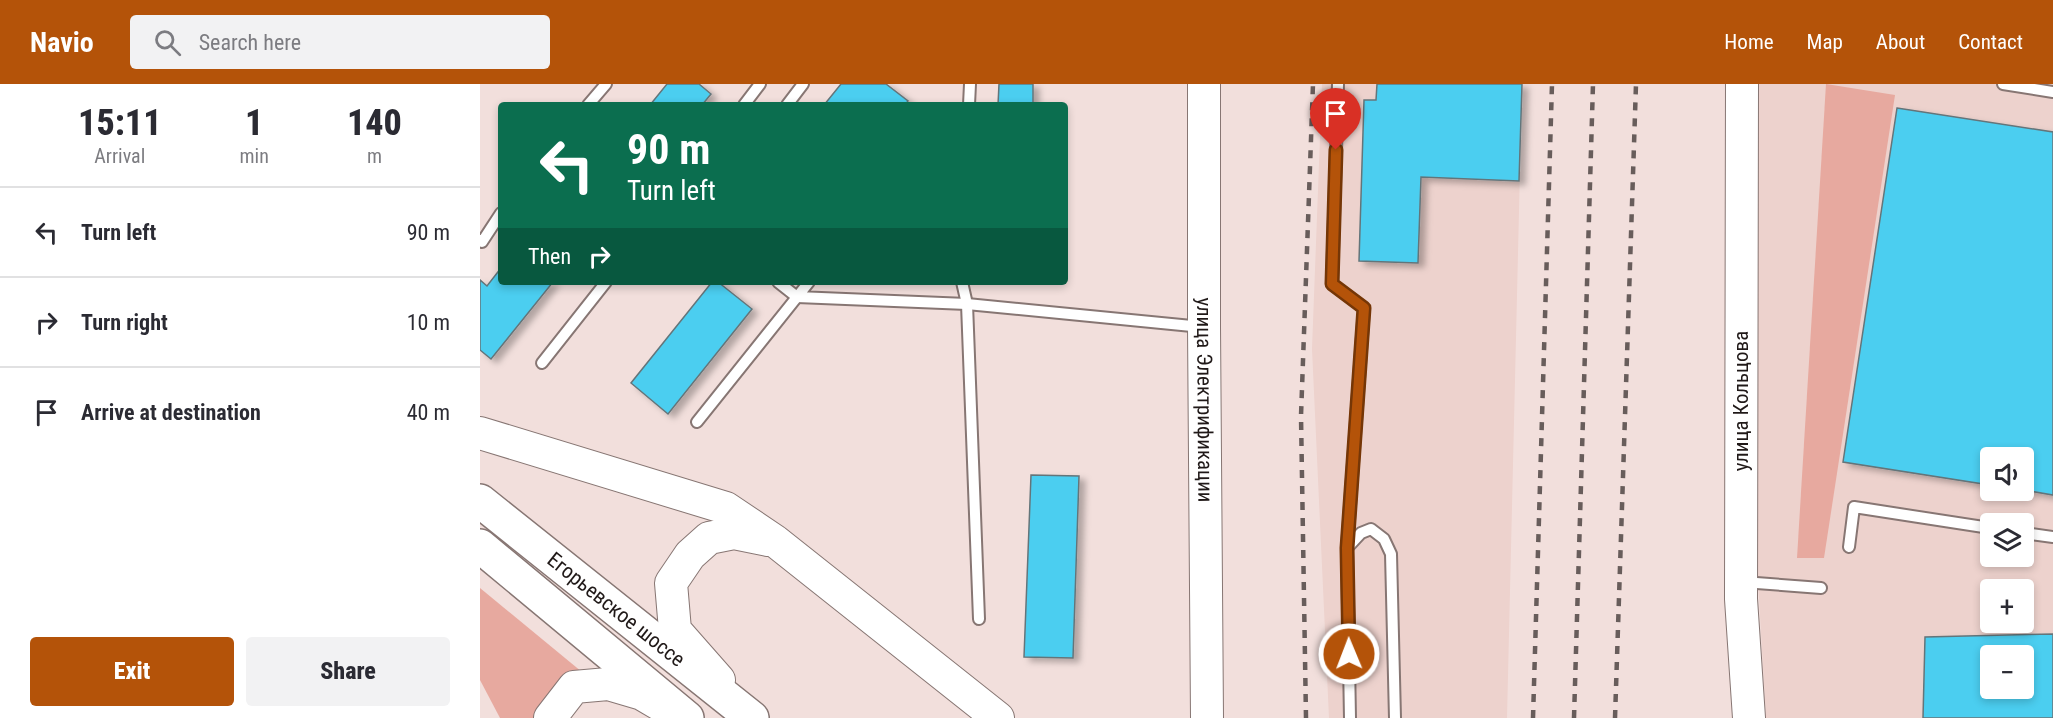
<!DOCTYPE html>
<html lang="en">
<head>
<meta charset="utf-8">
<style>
  :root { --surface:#fff; --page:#f2f2f3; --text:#2b2b33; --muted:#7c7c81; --line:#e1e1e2; --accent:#b45309 }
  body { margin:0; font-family:"Roboto Condensed",sans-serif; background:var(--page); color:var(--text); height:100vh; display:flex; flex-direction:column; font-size:22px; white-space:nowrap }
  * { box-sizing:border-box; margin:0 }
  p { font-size:20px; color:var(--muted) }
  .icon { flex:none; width:33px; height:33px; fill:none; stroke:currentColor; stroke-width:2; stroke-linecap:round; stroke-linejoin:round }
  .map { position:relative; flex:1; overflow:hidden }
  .panel { display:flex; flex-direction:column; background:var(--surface); width:480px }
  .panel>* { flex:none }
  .hud { position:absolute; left:18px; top:18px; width:570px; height:183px; border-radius:6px; box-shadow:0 3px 9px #0003; background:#0b6e4f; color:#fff; overflow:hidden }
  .fabs { position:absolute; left:1500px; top:363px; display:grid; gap:12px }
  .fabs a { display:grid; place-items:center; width:54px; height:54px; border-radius:6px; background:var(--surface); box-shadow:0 3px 9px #0003; font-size:30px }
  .pin { position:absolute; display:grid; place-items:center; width:51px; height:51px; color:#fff; margin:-62px -26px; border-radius:50% 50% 50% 0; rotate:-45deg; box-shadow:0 0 6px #0007 }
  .pin .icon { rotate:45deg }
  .me { position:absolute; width:66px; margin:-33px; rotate:359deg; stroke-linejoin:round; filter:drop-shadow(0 0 4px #0008) }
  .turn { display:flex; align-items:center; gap:21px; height:126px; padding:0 30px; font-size:27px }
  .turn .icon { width:78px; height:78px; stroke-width:2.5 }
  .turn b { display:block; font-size:42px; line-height:51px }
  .then { display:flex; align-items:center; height:57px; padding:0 30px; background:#0003; gap:12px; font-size:22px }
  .eta { display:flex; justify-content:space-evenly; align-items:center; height:102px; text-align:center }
  .eta b { font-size:36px; font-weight:800; line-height:42px }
  .cta { display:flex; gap:12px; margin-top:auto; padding:12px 30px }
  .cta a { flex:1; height:69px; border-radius:6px; background:var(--accent); color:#fff; font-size:24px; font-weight:800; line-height:69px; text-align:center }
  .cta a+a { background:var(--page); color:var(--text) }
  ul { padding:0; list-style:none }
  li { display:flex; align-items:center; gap:18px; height:90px; padding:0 30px; border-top:2px solid var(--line) }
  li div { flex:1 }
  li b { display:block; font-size:22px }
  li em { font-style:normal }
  header { display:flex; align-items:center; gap:36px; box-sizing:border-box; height:84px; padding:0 30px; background:var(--accent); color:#fff }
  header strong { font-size:28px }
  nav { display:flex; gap:33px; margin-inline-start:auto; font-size:21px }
  .search { width:420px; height:54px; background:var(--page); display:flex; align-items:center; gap:15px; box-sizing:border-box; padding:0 21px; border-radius:6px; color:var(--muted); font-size:22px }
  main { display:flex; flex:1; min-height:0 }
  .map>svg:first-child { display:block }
</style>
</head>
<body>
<header>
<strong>Navio</strong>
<div class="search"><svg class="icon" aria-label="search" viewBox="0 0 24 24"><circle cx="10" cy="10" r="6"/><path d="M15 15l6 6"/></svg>Search here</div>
<nav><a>Home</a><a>Map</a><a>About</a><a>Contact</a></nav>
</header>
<main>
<section class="panel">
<div class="eta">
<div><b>15:11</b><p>Arrival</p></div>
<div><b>1</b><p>min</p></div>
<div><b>140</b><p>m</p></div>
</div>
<ul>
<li><svg class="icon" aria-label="left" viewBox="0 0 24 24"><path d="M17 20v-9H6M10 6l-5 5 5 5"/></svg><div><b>Turn left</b></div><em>90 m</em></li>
<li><svg class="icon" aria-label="right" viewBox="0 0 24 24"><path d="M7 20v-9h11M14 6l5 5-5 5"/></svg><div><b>Turn right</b></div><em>10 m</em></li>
<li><svg class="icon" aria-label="arrive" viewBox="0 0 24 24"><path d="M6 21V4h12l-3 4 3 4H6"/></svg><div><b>Arrive at destination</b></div><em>40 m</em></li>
</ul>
<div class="cta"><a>Exit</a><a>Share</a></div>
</section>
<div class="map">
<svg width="1573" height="634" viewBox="0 0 1573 634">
  <defs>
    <filter id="shadow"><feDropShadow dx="6" dy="4" stdDeviation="3" flood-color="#0004"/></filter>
  </defs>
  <rect width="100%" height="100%" fill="#f2dfdc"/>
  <!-- built -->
  <g fill="#edd2cd" fill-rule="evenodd">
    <path d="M842 0H1042L1027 634H849L832 265Z"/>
    <path d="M1275 0H1573V634H1286L1277 481ZM1510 374H1544V406H1510ZM1510 440H1544V472H1510ZM1510 506H1544V538H1510ZM1510 572H1544V604H1510Z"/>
  </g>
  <!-- green -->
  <g fill="#e7a99f">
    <path d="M1346 0 1415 11 1344 474H1317Z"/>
    <path d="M0 504 102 588 56 634H20L0 596Z"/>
  </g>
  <!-- building -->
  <g fill="#4ccef0" stroke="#64757a" stroke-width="1.5" fill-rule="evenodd" filter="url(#shadow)">
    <path d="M187 0H219L231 10 222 21H170Z"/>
    <path d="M361 0H406L428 17 425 21H344Z"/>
    <path d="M519 0H553V21H518Z"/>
    <path d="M897 0H1042L1039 97 941 93 938 179 879 177 884 16H896Z"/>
    <path d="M1417 24 1573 48V411L1544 406V374H1510V401L1363 378Z"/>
    <path d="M21 184V198H73L11 275 0 266V196L7 202Z"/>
    <path d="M232 198H238L272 225 188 330 151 299Z"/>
    <path d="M551 391 599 392 593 574 544 573Z"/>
    <path d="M1573 550V634H1443L1445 553ZM1510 572H1544V604H1510Z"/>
  </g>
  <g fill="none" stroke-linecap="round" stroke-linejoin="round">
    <!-- lane casing -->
    <g stroke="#877673" stroke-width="14">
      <g id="lane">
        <path d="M858 0 852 200 884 224 867 464 870 634"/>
        <path d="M1523 0 1573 8"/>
        <path d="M108 21 126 0"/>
        <path d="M264 21 280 0"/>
        <path d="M307 21 323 0"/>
        <path d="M489 21 490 0"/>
        <path d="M0 156 2 158 21 129"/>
        <path d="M329 198 317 213 487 220 722 243"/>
        <path d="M482 198 487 220 499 535"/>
        <path d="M62 279 126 198"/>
        <path d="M217 338 317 213 298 198"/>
        <path d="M1544 449 1573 453"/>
        <path d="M1369 463 1374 423 1510 444"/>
        <path d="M867 464 881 449 891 445 904 455 911 470 915 634"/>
        <path d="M1263 498 1341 504"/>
      </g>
    </g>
    <!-- secondary casing -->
    <g stroke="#877673" stroke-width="34">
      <g id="secondary">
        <path id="s1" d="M724 0V243L727 634"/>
        <path d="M1262 0 1261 515 1269 634"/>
        <path d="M0 349 246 424 295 457 518 634"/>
        <path d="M239 596 195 546 191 499 210 471 229 454 254 449 288 456"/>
        <path d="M70 634 94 603 128 600 162 610 184 623"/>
      </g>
    </g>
    <!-- primary casing -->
    <g stroke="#877673" stroke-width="36">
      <g id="primary">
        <path id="s2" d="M0 417 272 634"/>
        <path d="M0 462 207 634"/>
      </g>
    </g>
    <!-- lane -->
    <use href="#lane" stroke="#fff" stroke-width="10"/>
    <!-- secondary -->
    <use href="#secondary" stroke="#fff" stroke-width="32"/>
    <!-- primary -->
    <use href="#primary" stroke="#fff" stroke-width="33"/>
    <!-- rail -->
    <g stroke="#685d5b" stroke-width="4.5" stroke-dasharray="8 8" stroke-linecap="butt">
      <path d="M826 634 821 332 833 0"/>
      <path d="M1053 634 1072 0"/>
      <path d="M1094 634 1113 0"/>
      <path d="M1135 634 1156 0"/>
    </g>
  </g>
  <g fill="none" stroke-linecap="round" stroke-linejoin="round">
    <!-- route casing -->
    <g stroke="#753606" stroke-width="15">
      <path id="route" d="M856 66 852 200 884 224 867 464 869 570"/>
    </g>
    <!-- route -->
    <use href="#route" stroke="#b45309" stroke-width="10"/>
  </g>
  <g text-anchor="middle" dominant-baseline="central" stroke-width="6" stroke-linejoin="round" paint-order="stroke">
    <!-- street labels -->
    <g font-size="21" fill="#201918" stroke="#fff">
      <text stroke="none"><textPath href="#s1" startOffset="316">улица Электрификации</textPath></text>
      <text transform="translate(1261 317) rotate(-90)">улица Кольцова</text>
      <text stroke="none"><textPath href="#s2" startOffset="174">Егорьевское шоссе</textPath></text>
    </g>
  </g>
</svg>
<div class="fabs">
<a><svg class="icon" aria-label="sound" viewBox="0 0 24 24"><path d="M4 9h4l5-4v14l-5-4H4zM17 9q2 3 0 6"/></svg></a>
<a><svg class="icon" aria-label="layers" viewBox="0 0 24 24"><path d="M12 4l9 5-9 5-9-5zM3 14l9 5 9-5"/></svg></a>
<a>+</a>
<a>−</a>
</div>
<div class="pin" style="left:856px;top:66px;background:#d93025"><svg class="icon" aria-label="arrive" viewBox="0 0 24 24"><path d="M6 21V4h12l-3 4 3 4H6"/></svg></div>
<svg class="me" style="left:869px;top:570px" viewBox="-20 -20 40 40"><circle r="17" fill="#b45309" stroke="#fff" stroke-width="3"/><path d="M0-11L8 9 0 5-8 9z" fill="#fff"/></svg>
<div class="hud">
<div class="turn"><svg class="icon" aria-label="left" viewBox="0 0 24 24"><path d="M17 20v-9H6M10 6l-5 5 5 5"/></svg><div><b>90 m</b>Turn left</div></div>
<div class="then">Then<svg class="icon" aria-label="right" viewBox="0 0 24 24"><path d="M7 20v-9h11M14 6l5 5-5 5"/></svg></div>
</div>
</div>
</main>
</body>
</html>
